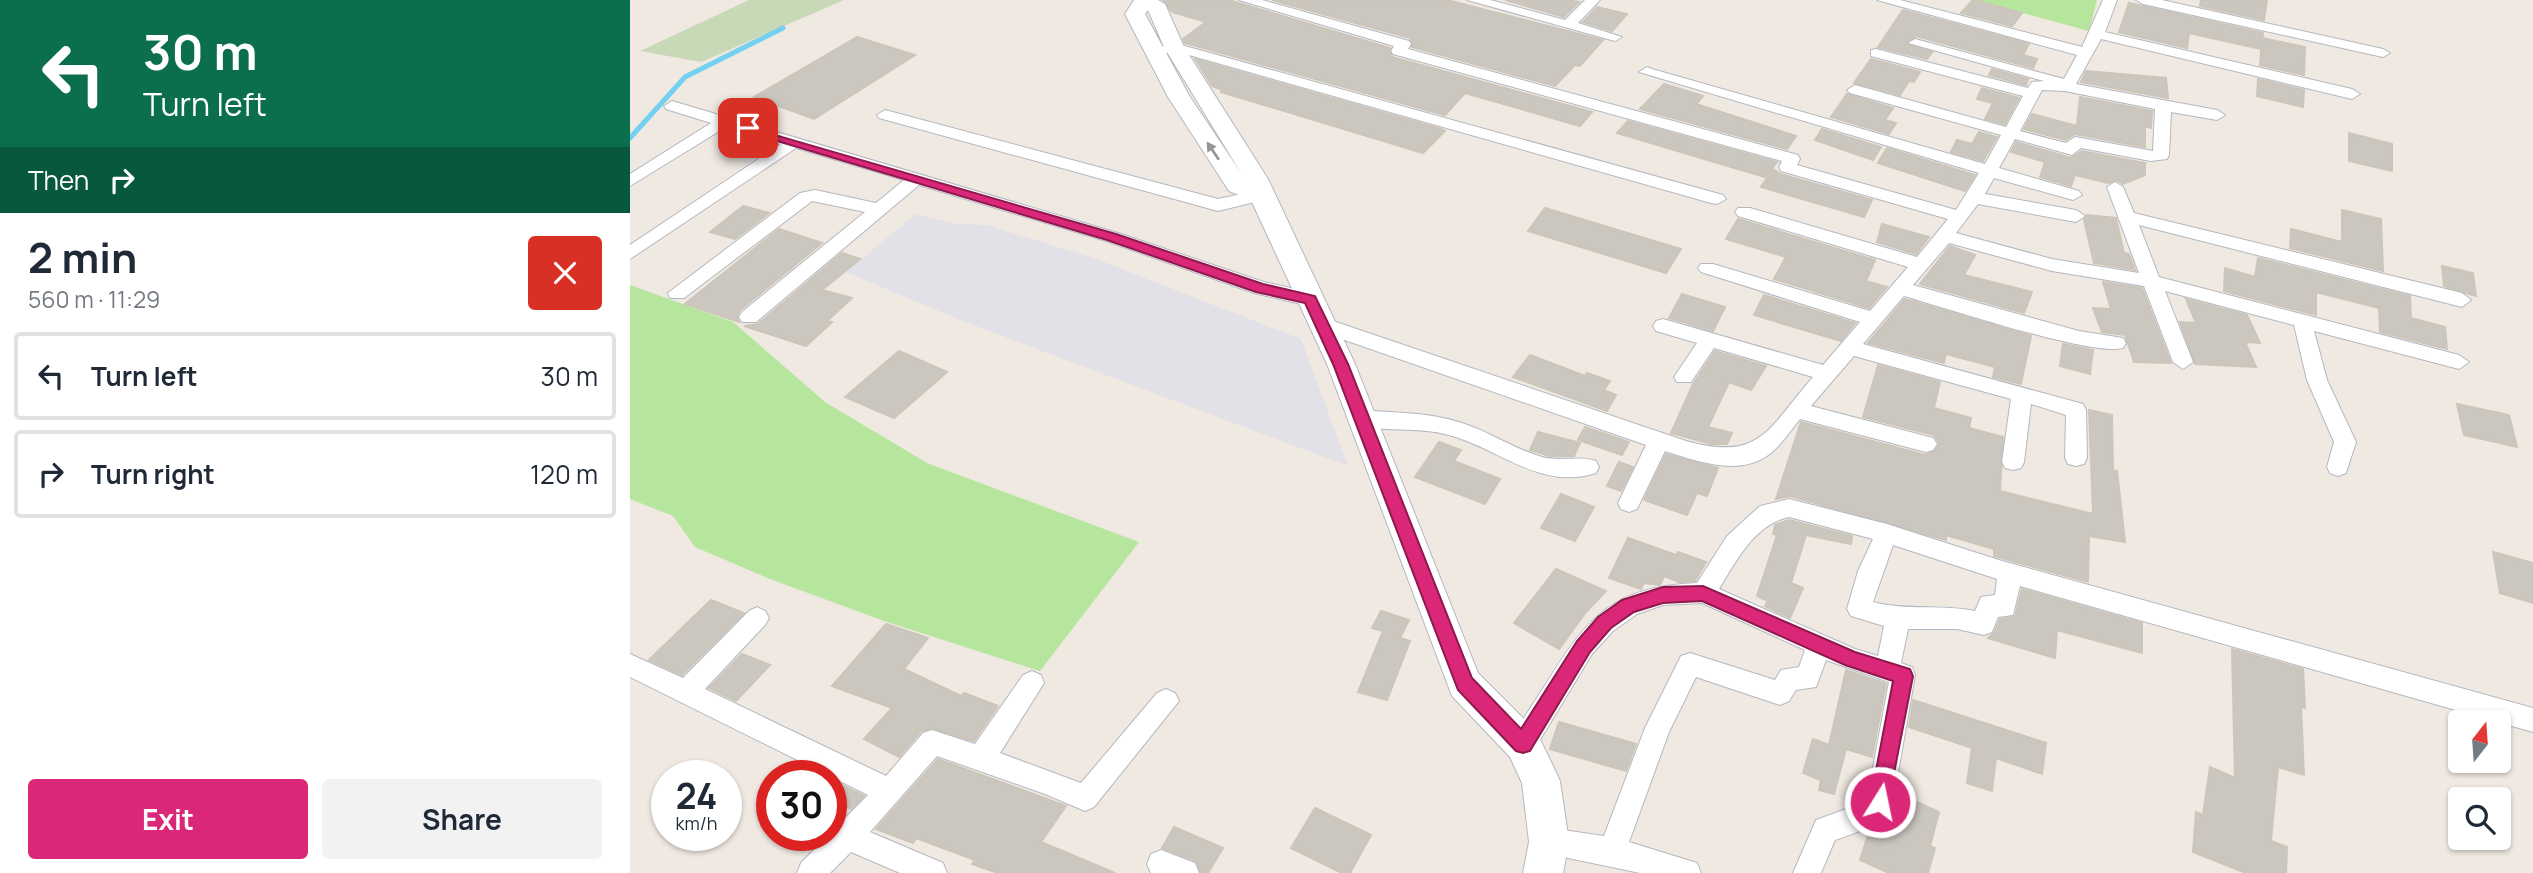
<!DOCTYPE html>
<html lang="en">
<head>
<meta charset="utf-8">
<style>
  :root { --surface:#fff; --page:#f2f2f3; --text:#1f2937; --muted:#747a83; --line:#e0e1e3; --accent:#db2777 }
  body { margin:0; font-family:Manrope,sans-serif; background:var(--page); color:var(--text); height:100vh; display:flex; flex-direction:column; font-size:26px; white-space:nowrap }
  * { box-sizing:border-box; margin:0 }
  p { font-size:23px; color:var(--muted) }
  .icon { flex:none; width:38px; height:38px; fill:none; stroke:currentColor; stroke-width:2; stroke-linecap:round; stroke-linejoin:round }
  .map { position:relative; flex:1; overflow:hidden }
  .sheet { display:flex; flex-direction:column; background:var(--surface); width:630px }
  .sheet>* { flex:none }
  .top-card { background:#0b6e4f; color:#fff; overflow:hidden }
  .needle { width:46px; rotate:17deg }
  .fabs { position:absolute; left:1818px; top:710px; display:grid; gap:14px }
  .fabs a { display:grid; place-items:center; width:63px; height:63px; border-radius:7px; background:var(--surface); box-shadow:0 2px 5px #0004; font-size:35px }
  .speed { position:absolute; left:21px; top:760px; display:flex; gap:14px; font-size:35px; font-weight:700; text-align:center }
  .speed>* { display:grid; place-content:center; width:91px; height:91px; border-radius:50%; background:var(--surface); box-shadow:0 2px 5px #0004; line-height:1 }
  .speed small { font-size:18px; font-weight:400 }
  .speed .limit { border:10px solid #d22; background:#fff; color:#111 }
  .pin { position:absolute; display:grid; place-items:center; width:60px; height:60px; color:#fff; margin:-30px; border-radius:14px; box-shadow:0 4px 10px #0006 }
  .me { position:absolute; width:77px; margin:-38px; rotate:10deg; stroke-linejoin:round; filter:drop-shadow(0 0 5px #0008) }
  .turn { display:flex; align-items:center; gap:24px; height:147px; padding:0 28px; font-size:32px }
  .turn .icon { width:91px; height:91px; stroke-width:2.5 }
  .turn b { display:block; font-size:49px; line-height:60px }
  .then { display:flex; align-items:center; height:66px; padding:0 28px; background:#0003; gap:14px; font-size:26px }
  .round { display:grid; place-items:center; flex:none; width:74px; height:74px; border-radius:7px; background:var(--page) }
  .summary { display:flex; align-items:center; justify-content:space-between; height:119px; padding:0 28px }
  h1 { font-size:42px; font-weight:700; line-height:52px }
  .action { display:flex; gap:14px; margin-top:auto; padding:14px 28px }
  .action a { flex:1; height:80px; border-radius:7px; background:var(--accent); color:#fff; font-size:28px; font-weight:700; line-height:80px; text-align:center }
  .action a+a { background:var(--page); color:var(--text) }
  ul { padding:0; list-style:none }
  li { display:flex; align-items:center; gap:21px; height:88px; margin:0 14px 10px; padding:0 14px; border:4px solid var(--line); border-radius:7px }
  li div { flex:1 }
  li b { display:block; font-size:26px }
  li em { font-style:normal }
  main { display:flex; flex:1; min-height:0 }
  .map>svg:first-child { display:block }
</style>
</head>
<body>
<main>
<section class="sheet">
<div class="top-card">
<div class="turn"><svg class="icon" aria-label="left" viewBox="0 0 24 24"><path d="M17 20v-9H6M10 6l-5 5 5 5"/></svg><div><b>30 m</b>Turn left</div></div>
<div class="then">Then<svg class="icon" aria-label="right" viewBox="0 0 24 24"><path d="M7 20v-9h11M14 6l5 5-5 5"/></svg></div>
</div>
<div class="summary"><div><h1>2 min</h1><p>560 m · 11:29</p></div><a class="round" style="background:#d93025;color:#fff"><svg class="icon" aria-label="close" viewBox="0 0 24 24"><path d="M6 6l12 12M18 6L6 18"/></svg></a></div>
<ul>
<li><svg class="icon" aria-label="left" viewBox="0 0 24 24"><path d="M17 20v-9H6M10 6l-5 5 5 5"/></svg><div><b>Turn left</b></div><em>30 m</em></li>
<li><svg class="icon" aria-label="right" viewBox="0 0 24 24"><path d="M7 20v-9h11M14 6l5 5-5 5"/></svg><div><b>Turn right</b></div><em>120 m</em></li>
</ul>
<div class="action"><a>Exit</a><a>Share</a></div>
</section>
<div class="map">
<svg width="1903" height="873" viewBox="0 0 1903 873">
  <rect width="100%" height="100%" fill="#efe9e1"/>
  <!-- industrial -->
  <path fill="#e3e1e8" d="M286 214 327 224 357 225 466 259 671 339 718 466 335 322 216 272Z"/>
  <!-- green -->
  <g fill="#b6e59e">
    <path d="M1345 0H1467L1459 31Z"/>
    <path d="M0 285 103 322 195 402 297 463 509 542 410 671 254 621 140 579 65 547 43 516 0 499Z"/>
  </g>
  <!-- cemetery -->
  <path fill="#c8d9b8" d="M119 0H214L71 62 10 51Z"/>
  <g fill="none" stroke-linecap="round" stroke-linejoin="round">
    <!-- stream -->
    <path stroke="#75cff0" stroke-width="5" d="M0 138 55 77 153 28"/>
  </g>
  <!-- building -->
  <g fill="#cbc7bf" stroke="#cbc5ba" stroke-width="2">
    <path d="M533 0H599L760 48 762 57 962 112 950 126 835 93 815 115 555 43 553 39 576 22 542 12Z"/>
    <path d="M642 0H817L973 40 950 66 945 65 925 86 782 47 780 38Z"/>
    <path d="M875 0H939L949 2 934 17Z"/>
    <path d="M1343 0H1345L1392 13 1382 26 1331 13Z"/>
    <path d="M1571 0H1637L1634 20 1570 6Z"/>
    <path d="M1499 3 1633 33 1631 49 1559 33 1557 48 1489 32Z"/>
    <path d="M967 7 997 14 982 31 953 22Z"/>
    <path d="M1273 10 1399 44 1393 55 1407 59 1403 68 1286 36 1276 44 1302 52 1297 59 1248 47Z"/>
    <path d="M227 37 285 55 184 119 124 97Z"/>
    <path d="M1632 38 1675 47 1674 75 1630 65Z"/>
    <path d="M565 59 811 129 815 131 793 153 591 92 593 90 582 86Z"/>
    <path d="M1241 59 1290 72 1284 82 1279 81 1270 95 1224 83Z"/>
    <path d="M1362 69 1398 79 1396 85 1359 75Z"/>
    <path d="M1456 71 1536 78 1538 98 1451 82Z"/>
    <path d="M1628 79 1674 90 1673 107 1627 96Z"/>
    <path d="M1034 84 1073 96 1066 104 1166 136 1157 149 1010 109Z"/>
    <path d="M1352 88 1389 98 1375 124 1355 119 1363 103 1347 99Z"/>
    <path d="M1217 94 1263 108 1255 120 1266 123 1259 134 1201 117Z"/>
    <path d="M1450 97 1522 111 1521 128 1515 126V147L1445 134 1436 140 1394 129 1402 114 1447 126Z"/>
    <path d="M998 121 1147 162 1135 177 987 133Z"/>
    <path d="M1192 129 1251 147 1243 160 1185 140Z"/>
    <path d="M1349 132 1367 137 1353 161 1321 152 1327 140 1342 144Z"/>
    <path d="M1719 133 1762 144V171L1719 161Z"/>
    <path d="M1386 142 1441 158 1452 151 1515 163V175L1493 184 1486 180 1478 183 1445 175 1441 186 1410 177 1415 162 1381 152Z"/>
    <path d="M1257 148 1345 175 1335 191 1248 163Z"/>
    <path d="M1143 169 1150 174 1242 200 1234 217 1131 187Z"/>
    <path d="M113 206 139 213 105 239 80 232Z"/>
    <path d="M915 208 1051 249 1036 273 898 231Z"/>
    <path d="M1712 210 1751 219 1753 271 1660 248 1661 229 1712 242Z"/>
    <path d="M1457 215 1486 218 1494 253 1499 254 1505 270 1464 263 1454 220Z"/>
    <path d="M1108 219 1245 260 1236 281 1257 287 1239 308 1144 279 1156 257 1096 239Z"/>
    <path d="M1252 224 1299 237 1286 254 1247 242Z"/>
    <path d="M149 229 192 243 110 310 107 316 109 322 55 304Z"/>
    <path d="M1320 246 1345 255 1334 275 1402 292 1394 313 1290 284Z"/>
    <path d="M212 253 230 259 192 290 222 298 197 321 202 322 176 346 114 326 128 324Z"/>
    <path d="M1628 258 1780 296 1781 318 1815 327 1817 349 1750 332 1749 308 1686 292V315L1594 291 1595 268 1625 277Z"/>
    <path d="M1812 266 1843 273 1846 296 1814 286Z"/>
    <path d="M1473 282 1512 288 1541 363 1504 362 1495 335 1472 332 1463 308 1481 309Z"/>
    <path d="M1052 294 1095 307 1083 331 1039 318Z"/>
    <path d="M1134 295 1225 323 1211 341 1124 315Z"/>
    <path d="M1275 299 1401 336 1391 384 1363 377 1365 367 1316 354 1314 363 1238 343Z"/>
    <path d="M1556 299 1617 315 1630 343 1615 342 1626 367 1565 364 1550 322 1566 323Z"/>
    <path d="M1433 344 1463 350 1460 374 1430 366Z"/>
    <path d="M269 351 317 372 264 418 215 397Z"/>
    <path d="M1085 351 1136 366 1121 390 1099 382 1078 427 1102 433 1097 444H1082L1041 433 1063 384Z"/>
    <path d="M900 355 955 376 957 373 980 381 974 390 986 395 977 411 883 377Z"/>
    <path d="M1248 365 1310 382 1304 408 1341 418 1339 428 1373 437 1370 491 1463 514 1459 410 1482 415 1483 470 1487 471 1495 542 1459 536 1458 582 1364 556V549L1316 535V540L1160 496 1146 499 1171 422 1295 455 1305 451 1309 443 1304 435 1233 417Z"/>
    <path d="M1827 404 1879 415 1887 447 1834 435Z"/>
    <path d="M955 427 999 442 992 455 948 440Z"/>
    <path d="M908 432 950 443 944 456H919L900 450Z"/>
    <path d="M809 442 831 450 824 461 870 479 855 504 785 477Z"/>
    <path d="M1036 454 1088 468 1077 496 1067 493 1057 515 1014 500Z"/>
    <path d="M989 462 1003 467 991 491 977 486Z"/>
    <path d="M931 494 964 507 945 541 911 528Z"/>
    <path d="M1159 520 1222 536 1221 544 1176 535 1161 583 1173 588 1160 618 1135 606 1138 601 1127 596 1147 535 1143 534 1145 525Z"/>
    <path d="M998 538 1046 555 1048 552 1076 562 1065 581 1049 582 1034 576 1030 585 1014 583 1011 589 979 578Z"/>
    <path d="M1863 552 1903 563V603L1870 593Z"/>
    <path d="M926 569 976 591 956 612 929 649 884 623Z"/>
    <path d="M1392 589 1512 623V653L1427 630 1425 658 1358 638 1364 633 1370 619 1385 617Z"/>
    <path d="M81 600 114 613 52 675 19 660Z"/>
    <path d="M751 611 779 620 770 638 780 641 757 700 728 692 753 631 742 628Z"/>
    <path d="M256 624 298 638 274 669 331 696 334 693 368 706 344 741 301 728 291 731 269 757 234 739 262 708 202 686Z"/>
    <path d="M1602 649 1673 669 1675 708 1671 707 1674 775 1648 767 1641 841 1657 847 1656 873H1616L1563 852 1566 812 1573 815 1580 767 1605 778Z"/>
    <path d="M112 654 140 665 106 701 79 688Z"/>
    <path d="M1216 670 1256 684 1242 757 1216 749 1204 794 1189 790 1191 780 1173 773 1183 739 1199 745Z"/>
    <path d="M1283 700 1416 743 1412 774 1366 758 1362 791 1337 783 1342 748 1279 727Z"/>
    <path d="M929 722 1006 744 996 771 920 749Z"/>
    <path d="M308 759 436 806 411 842 485 873H368L342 864 345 860 286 838 283 843 246 829Z"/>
    <path d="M201 780 234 796 221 809 201 798Z"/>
    <path d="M1267 793 1309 812 1300 846 1305 848 1298 873H1259L1230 860 1240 829 1249 823 1253 824 1265 803Z"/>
    <path d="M685 808 741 835 720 873H712L661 848Z"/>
    <path d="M544 827 593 848 578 873H571L566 861 532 848Z"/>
  </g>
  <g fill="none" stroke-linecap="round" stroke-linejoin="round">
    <!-- minor casing -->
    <g stroke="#b4b7c1" stroke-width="2">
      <g id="minor">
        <path d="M609 0H632L779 41 781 44 778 49 1168 155 1170 159 1167 165 1326 210 1349 173 1009 72 1017 67 1022 69 1355 164 1371 135 1220 93 1217 90 1225 85 1376 127 1393 96 1241 56V50L1246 49 1398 88 1402 82 1414 81 1278 43 1285 39 1434 79 1447 55 1247 0H1270L1452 47 1473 0H1487L1475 32 1722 89 1730 94 1722 99 1471 39 1446 84 1587 110 1595 115 1587 120 1541 112 1539 155 1537 159 1521 161 1451 148 1442 155 1385 139 1369 168 1449 191 1452 195 1443 200 1364 178 1355 194 1446 210 1455 216 1446 222 1348 204 1326 233 1422 259 1509 273 1477 187 1485 182 1493 187 1504 213 1832 293 1841 300 1832 307 1509 225 1529 277 1829 355 1839 362 1829 369 1684 331 1697 380 1726 442 1716 473 1708 476 1700 473 1697 467 1704 442 1677 380 1664 325 1535 291 1563 362 1553 369 1543 362 1514 286 1422 271 1319 243 1283 285 1449 331 1493 338 1496 343 1493 348C1463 357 1313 307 1274 296L1233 344 1453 404 1456 410 1457 458 1454 464 1446 466 1438 464 1435 458 1436 415 1401 404 1394 462 1391 468 1383 470 1375 468 1372 462 1381 399 1224 356 1181 406 1303 438 1307 444 1303 450 1296 452 1170 419C1161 430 1152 444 1141 453 1110 478 1067 461 1035 451L1007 509 999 512 991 509 988 503 1016 445 686 330 683 325 686 320H700L1056 441C1132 462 1138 428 1183 377L1084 348 1061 382H1047L1044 377 1067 343 1026 331 1023 326 1026 321 1033 319 1193 365 1230 322 1071 272 1068 268 1071 264H1083L1240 311 1278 267 1108 216 1105 212 1108 208H1120L1287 257 1318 219 1151 171 1149 167 1152 161 763 54 761 51 764 46ZM1412 90 1435 91 1525 109 1523 151 1445 137 1436 143 1390 131Z"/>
        <path d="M837 0H860L935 20 955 0H970L948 23 992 37 985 41Z"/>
        <path d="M1506 0H1532L1753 49 1760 53 1753 57 1513 4Z"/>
        <path d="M544 43 1093 195 1096 199 1087 204 1081 203 559 55 544 51 523 56 516 52Z"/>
        <path d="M42 101 488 233 634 282 687 294 689 299 680 306 624 293 476 241 289 185 126 322H112L109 317 112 312 235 212 182 201 54 298H40L38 293 170 193 185 190 246 203 274 180 166 148 0 259V245L151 144 96 127 0 186V174L81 123 36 109 34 106Z"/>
        <path d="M255 110 588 199 631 190 640 195 637 199 588 211 249 118 247 115Z"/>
        <path d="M730 410C764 413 799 412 832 423 860 432 884 449 912 457 930 462 949 455 966 461L969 467 966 473C911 491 868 448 819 435 787 426 753 433 723 424L720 418 723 412Z"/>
        <path d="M1159 499 1257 524 1372 561 1903 708V732L1390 586 1383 615 1368 617 1362 632 1354 635 1327 629H1278L1271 663 1282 667 1285 675 1263 802C1254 824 1226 833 1205 840L1191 873H1163L1186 820 1216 809 1238 794 1259 682 1196 660 1186 687 1166 690 1159 701 1150 705 1066 677 1039 732 999 842 1067 863 1071 873H1010L909 852 905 842 909 832 919 828 974 836 1015 728 1051 656 1060 653 1145 680 1151 670 1169 667 1175 650 1072 603 1033 605 1007 614 983 631 962 654 902 753 893 756 884 753 880 744C889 723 904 703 916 684 958 616 983 587 1067 583L1097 536 1130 506ZM1159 517 1243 539 1228 571 1217 609 1221 616 1254 626 1248 656 1225 649 1089 589C1106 561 1125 524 1159 517ZM1263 545 1367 579 1365 595 1351 597 1345 611C1311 604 1277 611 1243 602Z"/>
        <path d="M127 607 135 611 139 618 135 625 75 689 256 776 293 733 302 730 345 744 393 675 402 671 411 675 414 683 370 753 451 783 527 693 536 689 545 693 549 701 464 807 455 811 415 794 307 756 240 832 313 863 317 873H270L221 852 200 873H167L171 863 238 795 0 677V654L53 678 119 611Z"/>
        <path d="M531 850 565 863 569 873H521L517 864 521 854Z"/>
      </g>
    </g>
    <!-- secondary casing -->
    <g stroke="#b4b7c1" stroke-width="2">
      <path id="secondary" d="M504 0H528L535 4 554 47 638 179 725 364 848 673 906 731 924 768 930 781 939 842 933 873H893L899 842 892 783 880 757 822 696 697 364 621 200 599 191 538 97 495 14ZM518 10 534 47 611 173 560 97 515 14Z"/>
    </g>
    <!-- minor -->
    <use href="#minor" fill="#fff" fill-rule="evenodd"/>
    <!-- secondary -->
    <use href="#secondary" fill="#fff" fill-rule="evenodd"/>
  </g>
  <!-- one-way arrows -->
  <defs><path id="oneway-solid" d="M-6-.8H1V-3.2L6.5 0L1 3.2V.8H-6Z" transform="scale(1.75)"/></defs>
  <use fill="#969696" href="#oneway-solid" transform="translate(583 151) rotate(-124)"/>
  <!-- route -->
  <path fill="#db2777" stroke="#8e194d" stroke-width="2" d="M114 126 486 234 633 284 685 296 718 364 842 678 891 729 947 641 968 617 992 600 1033 587 1073 586 1225 652 1280 669 1283 676 1257 809 1250 812 1243 809 1240 802 1263 681 1215 665 1072 601 1033 603 1004 612 981 628 960 652 900 751 893 753 886 751 828 690 703 364 675 303 626 292 477 240 114 131Z"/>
</svg>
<div class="fabs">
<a><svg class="needle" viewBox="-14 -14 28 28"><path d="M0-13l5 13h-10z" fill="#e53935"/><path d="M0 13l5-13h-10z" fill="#747a83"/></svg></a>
<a><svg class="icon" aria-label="search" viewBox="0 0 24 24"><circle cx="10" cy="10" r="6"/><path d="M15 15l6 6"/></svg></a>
</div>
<div class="speed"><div>24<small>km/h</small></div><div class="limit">30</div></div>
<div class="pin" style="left:118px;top:128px;background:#d93025"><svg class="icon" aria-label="arrive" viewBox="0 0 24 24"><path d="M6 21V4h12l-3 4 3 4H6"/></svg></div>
<svg class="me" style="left:1250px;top:802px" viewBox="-20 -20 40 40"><circle r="17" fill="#db2777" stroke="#fff" stroke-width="3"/><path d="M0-11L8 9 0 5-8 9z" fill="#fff"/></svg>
</div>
</main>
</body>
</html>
